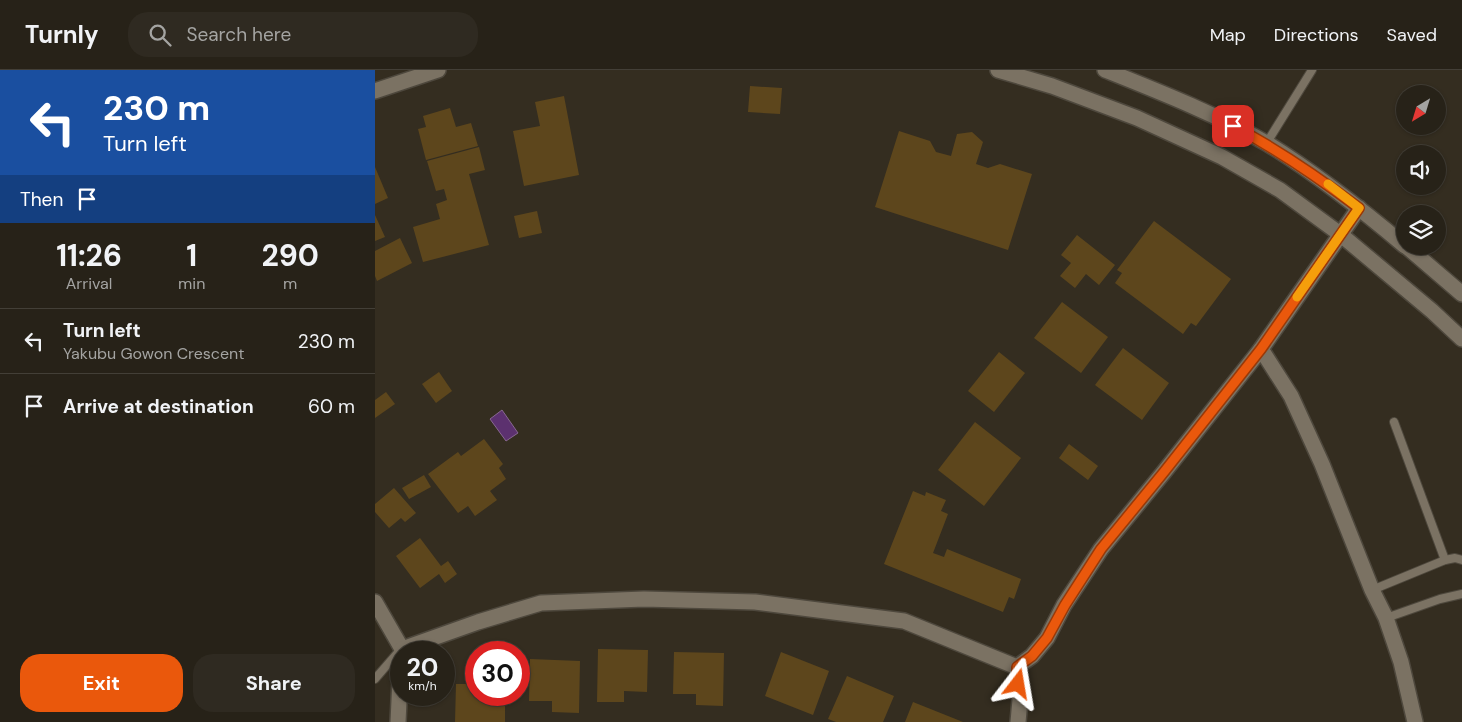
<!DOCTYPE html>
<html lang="en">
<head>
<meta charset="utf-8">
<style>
  :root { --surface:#272218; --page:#2f2a21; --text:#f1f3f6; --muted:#a4a4a2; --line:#433f37; --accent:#ea580c }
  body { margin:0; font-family:"DM Sans",sans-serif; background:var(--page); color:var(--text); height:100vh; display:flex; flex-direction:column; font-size:19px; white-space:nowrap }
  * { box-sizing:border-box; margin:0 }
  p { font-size:16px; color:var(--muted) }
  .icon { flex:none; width:28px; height:28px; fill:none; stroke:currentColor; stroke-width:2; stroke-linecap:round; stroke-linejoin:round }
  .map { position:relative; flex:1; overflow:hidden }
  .drawer { display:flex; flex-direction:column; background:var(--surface); width:375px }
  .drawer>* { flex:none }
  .top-card { background:#1a4fa0; color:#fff; overflow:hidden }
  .needle { width:32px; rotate:218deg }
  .fabs { position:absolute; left:1021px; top:15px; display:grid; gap:10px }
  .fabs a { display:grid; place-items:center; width:50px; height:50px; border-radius:50%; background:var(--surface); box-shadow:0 1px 4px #0004,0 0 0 1px var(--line); font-size:25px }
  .speed { position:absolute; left:15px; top:571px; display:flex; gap:10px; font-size:25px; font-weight:700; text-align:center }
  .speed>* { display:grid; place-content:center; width:65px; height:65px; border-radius:50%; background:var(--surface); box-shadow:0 1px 4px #0004,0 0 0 1px var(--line); line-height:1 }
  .speed small { font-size:12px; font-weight:400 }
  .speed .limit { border:8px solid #d22; background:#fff; color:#111 }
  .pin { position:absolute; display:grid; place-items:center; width:42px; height:42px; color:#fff; margin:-21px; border-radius:10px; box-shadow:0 2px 8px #0006 }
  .me { position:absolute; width:55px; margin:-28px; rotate:14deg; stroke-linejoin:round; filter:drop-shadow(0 0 4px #0008) }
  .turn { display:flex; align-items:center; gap:18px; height:105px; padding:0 20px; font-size:22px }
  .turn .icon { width:65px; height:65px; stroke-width:2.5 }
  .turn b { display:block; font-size:35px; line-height:42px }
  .then { display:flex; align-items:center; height:48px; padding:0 20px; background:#0003; gap:10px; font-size:19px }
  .eta { display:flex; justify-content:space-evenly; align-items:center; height:85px; text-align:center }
  .eta b { font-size:30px; font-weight:700; line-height:35px }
  .cta { display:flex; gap:10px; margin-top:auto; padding:10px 20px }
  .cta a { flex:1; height:58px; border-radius:20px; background:var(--accent); color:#fff; font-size:20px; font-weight:700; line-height:58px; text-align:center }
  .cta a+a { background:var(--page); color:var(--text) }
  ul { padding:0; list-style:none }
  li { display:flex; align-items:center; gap:15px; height:65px; padding:0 20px; border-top:1px solid var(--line) }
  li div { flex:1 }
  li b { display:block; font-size:19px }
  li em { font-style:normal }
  header { display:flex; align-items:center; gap:30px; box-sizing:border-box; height:70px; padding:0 25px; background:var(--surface); border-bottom:1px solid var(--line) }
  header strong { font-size:24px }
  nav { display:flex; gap:28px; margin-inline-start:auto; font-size:18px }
  .search { width:350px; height:45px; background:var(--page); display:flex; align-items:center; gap:12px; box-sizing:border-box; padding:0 18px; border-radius:20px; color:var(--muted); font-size:19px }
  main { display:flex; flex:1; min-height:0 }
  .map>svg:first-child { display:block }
</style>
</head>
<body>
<header>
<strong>Turnly</strong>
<div class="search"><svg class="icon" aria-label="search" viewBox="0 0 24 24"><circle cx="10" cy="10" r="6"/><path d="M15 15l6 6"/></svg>Search here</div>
<nav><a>Map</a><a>Directions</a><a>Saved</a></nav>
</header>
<main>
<section class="drawer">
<div class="top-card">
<div class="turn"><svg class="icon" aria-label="left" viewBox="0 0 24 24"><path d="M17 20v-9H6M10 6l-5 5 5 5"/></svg><div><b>230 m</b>Turn left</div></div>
<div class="then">Then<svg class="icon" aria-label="arrive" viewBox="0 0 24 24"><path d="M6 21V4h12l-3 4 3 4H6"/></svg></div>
</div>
<div class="eta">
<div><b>11:26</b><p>Arrival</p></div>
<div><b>1</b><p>min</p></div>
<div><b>290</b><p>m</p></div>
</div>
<ul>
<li><svg class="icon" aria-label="left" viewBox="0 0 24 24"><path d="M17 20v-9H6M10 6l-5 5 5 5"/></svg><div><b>Turn left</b><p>Yakubu Gowon Crescent</p></div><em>230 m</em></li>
<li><svg class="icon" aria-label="arrive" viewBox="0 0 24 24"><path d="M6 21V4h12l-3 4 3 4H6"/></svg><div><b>Arrive at destination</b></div><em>60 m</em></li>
</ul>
<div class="cta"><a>Exit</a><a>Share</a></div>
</section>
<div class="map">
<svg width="1087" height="652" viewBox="0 0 1087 652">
  <rect width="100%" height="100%" fill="#342d20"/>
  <!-- water -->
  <path fill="#5c316f" stroke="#886891" d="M127 340 143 363 131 371 115 349Z"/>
  <!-- building -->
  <g fill="#5d461c">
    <path d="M375 16 407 18 405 44 373 42Z"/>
    <path d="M189 26 204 105 149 116 138 61 165 56 160 32Z"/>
    <path d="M75 38 81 57 96 53 103 76 51 90 43 59 51 57 48 46Z"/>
    <path d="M524 61 555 71 561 82 576 86 582 64 597 62 608 72 601 94 613 98 625 94 657 104 633 180 500 137Z"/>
    <path d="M104 77 110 100 94 104 114 175 48 192 38 157 65 149 61 134 72 130 69 119 61 121 52 91Z"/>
    <path d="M0 97 13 128 0 134Z"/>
    <path d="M162 141 167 163 144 168 139 146Z"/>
    <path d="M0 145 10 167 0 171Z"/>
    <path d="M779 151 856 209 821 256 816 253 808 264 740 213 747 203 742 200Z"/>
    <path d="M702 165 740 195 724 215 711 204 700 218 685 206 696 193 686 185Z"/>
    <path d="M25 168 37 193 2 211 0 206V181Z"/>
    <path d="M687 232 733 267 706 303 659 268Z"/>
    <path d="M748 278 794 313 767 350 720 315Z"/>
    <path d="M624 282 650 303 619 342 593 321Z"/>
    <path d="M64 302 77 321 61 333 47 314Z"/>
    <path d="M11 322 20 334 0 348V330Z"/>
    <path d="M600 352 646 388 609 436 563 400Z"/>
    <path d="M109 369 128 394 124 398 131 409 115 421 122 430 100 446 93 436 83 443 53 404 83 382 86 386Z"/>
    <path d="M694 374 723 396 713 410 684 388Z"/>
    <path d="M49 405 56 417 34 429 27 418Z"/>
    <path d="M19 418 41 443 30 452 26 448 14 458 0 442V434Z"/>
    <path d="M538 421 550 426 551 422 571 430 566 441 573 444 558 483 569 487 572 479 646 509 639 529 634 527 628 542 509 494Z"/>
    <path d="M45 468 66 496 73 491 82 504 70 513 64 504 45 518 21 486Z"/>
    <path d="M223 579 273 580 272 622 249 621V632H222Z"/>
    <path d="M299 582 349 583 348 636 321 635V624H298Z"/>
    <path d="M406 582 454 601 438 645 390 626Z"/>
    <path d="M155 589 205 591 204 643 177 642V631H154Z"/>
    <path d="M472 606 519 626 508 652H461L453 649Z"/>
    <path d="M81 614H101V625H130V652H80Z"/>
    <path d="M538 632 588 652H530Z"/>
  </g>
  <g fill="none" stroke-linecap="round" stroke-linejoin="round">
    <!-- lane casing -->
    <g stroke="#4e483d" stroke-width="10">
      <g id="lane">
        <path d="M891 74 937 0"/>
        <path d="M1019 352 1070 490"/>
        <path d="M997 520 1070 490 1080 488 1087 490"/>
        <path d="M1011 548 1065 529 1087 524"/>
        <path d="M0 609 25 580"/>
      </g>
    </g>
    <!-- street casing -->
    <g stroke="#4e483d" stroke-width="18">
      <g id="street">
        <path d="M886 279 916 326 947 394 997 520 1011 548 1026 592 1040 652"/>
        <path d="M0 532 27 579V582"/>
        <path d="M27 579 103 552 166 533 269 529 380 532 529 551 642 597"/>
        <path d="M23 652 26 588"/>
        <path d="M643 652 645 630 642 597 657 586 672 568 689 535 726 479 789 402 886 279 984 138"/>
      </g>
    </g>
    <!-- secondary casing -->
    <g stroke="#4e483d" stroke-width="18">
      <g id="secondary">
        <path d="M623 0 677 16 762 48 847 87 905 120 965 164 1057 241 1087 269"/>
        <path d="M730 0C785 22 841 44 893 74 942 104 986 139 1030 176"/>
        <path d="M0 21 63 0"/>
        <path d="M1031 176 1087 224"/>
      </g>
    </g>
    <!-- lane -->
    <use href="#lane" stroke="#7b7263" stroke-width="8"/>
    <!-- street -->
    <use href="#street" stroke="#7b7263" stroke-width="15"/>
    <!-- secondary -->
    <use href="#secondary" stroke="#7b7263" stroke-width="15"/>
  </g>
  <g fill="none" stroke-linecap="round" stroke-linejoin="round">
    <!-- route casing -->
    <g stroke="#983908" stroke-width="12">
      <path id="route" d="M643 614 642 597 657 586 672 568 690 535 726 479 789 402 886 279 984 138C943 107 904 80 858 56"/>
    </g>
    <!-- route -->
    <use href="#route" stroke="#ea580c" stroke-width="9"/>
    <!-- slow -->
    <path stroke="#f59e0b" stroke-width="9" d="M922 227 984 138 953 114"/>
  </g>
</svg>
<div class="fabs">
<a><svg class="needle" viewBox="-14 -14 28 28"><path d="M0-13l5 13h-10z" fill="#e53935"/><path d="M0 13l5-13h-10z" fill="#a4a4a2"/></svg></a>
<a><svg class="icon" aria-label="sound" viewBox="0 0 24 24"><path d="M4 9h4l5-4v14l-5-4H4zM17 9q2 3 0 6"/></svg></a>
<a><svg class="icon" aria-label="layers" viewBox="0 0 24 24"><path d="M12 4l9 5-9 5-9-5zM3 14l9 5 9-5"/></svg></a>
</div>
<div class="speed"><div>20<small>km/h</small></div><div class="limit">30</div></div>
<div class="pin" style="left:858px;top:56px;background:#d93025"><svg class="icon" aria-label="arrive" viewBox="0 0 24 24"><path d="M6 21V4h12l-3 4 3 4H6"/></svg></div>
<svg class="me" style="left:643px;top:614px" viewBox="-20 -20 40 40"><path d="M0-17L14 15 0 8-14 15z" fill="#ea580c" stroke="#fff" stroke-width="4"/></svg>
</div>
</main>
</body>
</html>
